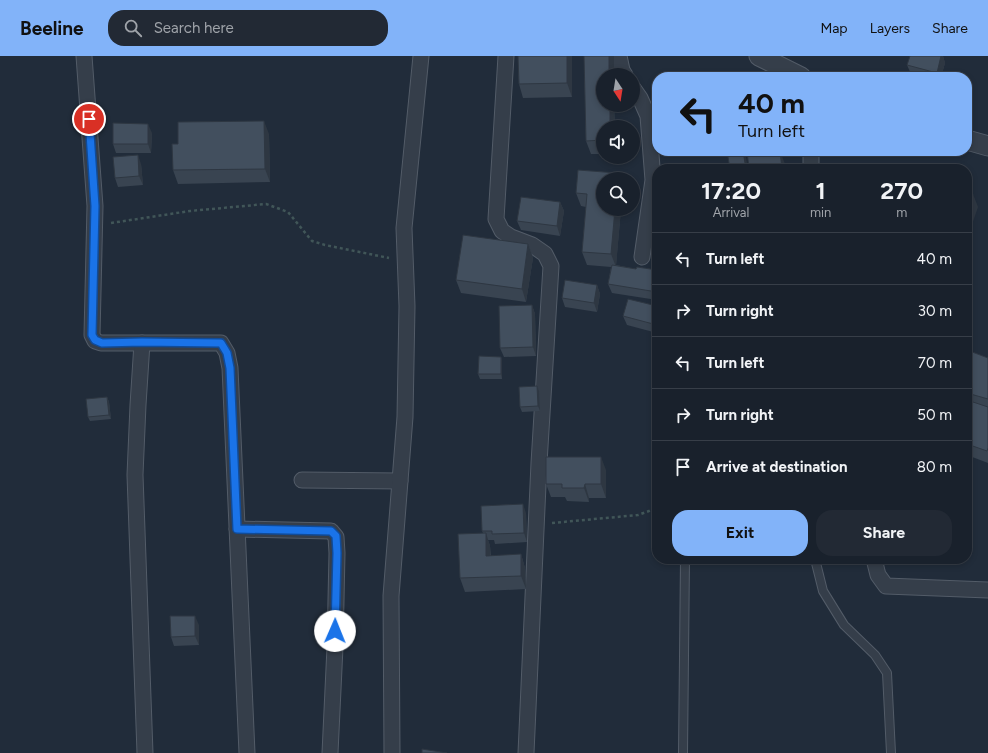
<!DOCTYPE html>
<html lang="en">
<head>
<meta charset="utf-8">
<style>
  :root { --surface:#19212c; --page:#222934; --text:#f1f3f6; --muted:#9fa3a9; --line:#373e48; --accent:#82b3f9 }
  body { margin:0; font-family:Figtree,sans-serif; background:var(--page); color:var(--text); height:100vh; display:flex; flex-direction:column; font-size:15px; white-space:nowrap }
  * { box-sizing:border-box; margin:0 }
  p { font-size:13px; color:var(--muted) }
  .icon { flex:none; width:22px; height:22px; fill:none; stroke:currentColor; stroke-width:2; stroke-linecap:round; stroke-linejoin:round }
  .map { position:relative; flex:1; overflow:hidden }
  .panel { position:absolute; left:652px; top:108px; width:320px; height:400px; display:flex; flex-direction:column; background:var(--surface); border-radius:16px; box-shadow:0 2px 6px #0003,0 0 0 1px var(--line) }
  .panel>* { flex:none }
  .top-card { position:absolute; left:652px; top:16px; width:320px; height:84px; border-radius:16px; box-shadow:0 2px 6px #0003,0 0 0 1px var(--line); background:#82b3f9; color:#111; overflow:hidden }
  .needle { width:26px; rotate:168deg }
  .controls { position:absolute; left:596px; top:12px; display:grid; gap:8px }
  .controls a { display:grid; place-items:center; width:44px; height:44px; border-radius:50%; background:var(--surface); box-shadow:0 2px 6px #0003,0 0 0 1px var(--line); font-size:20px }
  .pin { position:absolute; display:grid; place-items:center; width:34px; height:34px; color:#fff; margin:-17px; border:2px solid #fff; border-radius:50%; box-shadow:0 1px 4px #0007 }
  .me { position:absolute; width:44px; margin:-22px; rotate:1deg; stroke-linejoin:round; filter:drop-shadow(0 0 3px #0008) }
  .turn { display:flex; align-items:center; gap:14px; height:84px; padding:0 20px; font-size:18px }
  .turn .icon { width:52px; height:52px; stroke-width:2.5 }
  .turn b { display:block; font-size:28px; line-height:34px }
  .eta { display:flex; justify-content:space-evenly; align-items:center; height:68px; text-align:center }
  .eta b { font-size:24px; font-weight:700; line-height:28px }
  .action { display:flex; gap:8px; margin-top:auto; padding:8px 20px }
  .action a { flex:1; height:46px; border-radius:16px; background:var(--accent); color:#111; font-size:16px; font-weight:700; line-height:46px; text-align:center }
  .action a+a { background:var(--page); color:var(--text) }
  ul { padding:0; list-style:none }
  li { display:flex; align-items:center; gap:12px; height:52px; padding:0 20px; border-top:1px solid var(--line) }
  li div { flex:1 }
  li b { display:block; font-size:15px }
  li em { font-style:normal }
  header { display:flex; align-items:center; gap:24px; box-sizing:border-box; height:56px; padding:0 20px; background:var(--accent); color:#111 }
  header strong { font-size:19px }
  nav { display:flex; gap:22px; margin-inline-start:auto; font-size:14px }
  .search { width:280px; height:36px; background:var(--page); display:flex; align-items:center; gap:10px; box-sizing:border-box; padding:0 14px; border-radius:16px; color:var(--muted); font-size:15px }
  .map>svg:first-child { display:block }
</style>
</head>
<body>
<header>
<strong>Beeline</strong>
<div class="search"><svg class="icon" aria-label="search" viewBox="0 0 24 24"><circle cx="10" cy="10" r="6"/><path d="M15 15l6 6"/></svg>Search here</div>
<nav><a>Map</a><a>Layers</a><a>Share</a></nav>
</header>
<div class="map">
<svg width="988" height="697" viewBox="0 0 988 697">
  <rect width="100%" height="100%" fill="#212c3a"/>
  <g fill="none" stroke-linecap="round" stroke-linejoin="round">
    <!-- service casing -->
    <g stroke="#535c68" stroke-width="10">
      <g id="service">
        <path d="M815 503 823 535 844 569 875 599 887 617 891 697"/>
        <path d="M683 697 685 503"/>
      </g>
    </g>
    <!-- minor casing -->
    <g stroke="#535c68" stroke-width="17">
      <g id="minor">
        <path d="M84 0 95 150 92 279 95 285 101 287H221L227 297 230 312 247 697"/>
        <path d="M506 0 496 163 502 175 511 181 532 189 545 198 551 210 539 407 526 697"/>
        <path d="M619 0 622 14 625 19"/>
        <path d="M633 32 640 42 648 60 653 124 642 201"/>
        <path d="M811 95V113"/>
        <path d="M142 287 138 349 135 419 145 697"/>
        <path d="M302 424 400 425"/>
        <path d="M237 473 331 475 336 481 337 497 335 591 330 697"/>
        <path d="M874 503 878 519 886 530 988 534"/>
        <path d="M392 697 391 540 405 361 407 250 404 172 421 0"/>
      </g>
    </g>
    <!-- tertiary casing -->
    <g stroke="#535c68" stroke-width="21">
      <g id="tertiary">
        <path d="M759 0 801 21"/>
        <path d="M967 84 988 90"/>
      </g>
    </g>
    <!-- path -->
    <g stroke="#415658" stroke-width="2.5" stroke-dasharray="3 3" stroke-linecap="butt">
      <path d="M111 167 190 155 266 148 288 156 312 185 325 189 389 202"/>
      <path d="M552 467 638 459 649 455 657 451"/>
    </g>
    <!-- service -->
    <use href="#service" stroke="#353e4a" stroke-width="8"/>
    <!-- minor -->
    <use href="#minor" stroke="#353e4a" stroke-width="15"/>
    <!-- tertiary -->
    <use href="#tertiary" stroke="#353e4a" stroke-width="19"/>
  </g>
  <!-- wall -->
  <g fill="#394451">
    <path d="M518 0H572V41L523 42 519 28Z"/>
    <path d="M584 0H614V19H603V49H614L615 71H603V98H591L586 85Z"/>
    <path d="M941 0H943L945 7 941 21H921L911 18 907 9Z"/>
    <path d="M152 77 151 97H116L113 88Z"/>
    <path d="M269 78 270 126 178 128 173 114 178 88Z"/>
    <path d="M141 108 143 129 118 131 115 122Z"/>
    <path d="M578 114 617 117 620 123H603V153H621L616 209 636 213 637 211 657 214V244L612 237 608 228 611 211 587 209 582 196 586 151 581 150 576 137Z"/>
    <path d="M560 146 564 155 560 180 521 174 517 165Z"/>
    <path d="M528 188 533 202 526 246 461 237 456 224Z"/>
    <path d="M597 229 600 238 597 256 565 251 562 242Z"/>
    <path d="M532 249 535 258 536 300 504 301 500 292Z"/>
    <path d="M657 250V277L627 269 623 260Z"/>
    <path d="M967 294 988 302V407L967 399Z"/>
    <path d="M501 301 502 305V323H480L478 318Z"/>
    <path d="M537 330 539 335 540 355 522 356 520 351Z"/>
    <path d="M107 341 109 346 111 363 90 365 88 361Z"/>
    <path d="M606 414V442H589V446L567 445 565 441H551L546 428Z"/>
    <path d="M526 457 527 486 495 488 494 484H488L490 490 491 500 521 498 525 512 526 533 465 536 460 522 483 477 482 475Z"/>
    <path d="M199 569V589L174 590 171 581Z"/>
  </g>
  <!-- shaded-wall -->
  <g fill="#2e3742">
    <path d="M567 0H572V41L567 27Z"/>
    <rect x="609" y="0" width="5" height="19"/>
    <path d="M941 0H943L945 7 941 21H938L937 17Z"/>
    <path d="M610 49H614L615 71H610Z"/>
    <path d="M264 65 269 78 270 126 265 113Z"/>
    <path d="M148 68 152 77 151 97 148 88Z"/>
    <path d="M743 95H745L748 113H746Z"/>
    <path d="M780 95 785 108 786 113H782Z"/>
    <path d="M138 99 141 108 143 129 139 120Z"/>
    <path d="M617 117 620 123H617Z"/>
    <path d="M973 138 978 151 967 183V155Z"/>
    <path d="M560 146 564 155 560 180 557 170Z"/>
    <path d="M615 153H621L616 211 611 198Z"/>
    <path d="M528 188 533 202 526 246 522 233Z"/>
    <path d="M597 229 600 238 597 256 594 247Z"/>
    <path d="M532 249 535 258 536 300 533 291Z"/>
    <path d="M501 301 502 305V323L501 318Z"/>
    <path d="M537 330 539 335 540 355 538 350Z"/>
    <path d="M107 341 109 346 111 363 109 359Z"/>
    <path d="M601 401 606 414V442L601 428Z"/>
    <path d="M585 428 589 442V446L584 432Z"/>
    <path d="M523 448 526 457 527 486 524 477Z"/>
    <path d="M486 477 490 490 491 513 486 500Z"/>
    <path d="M521 498 525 512 526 533 521 520Z"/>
    <path d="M195 560 199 569V589L195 580Z"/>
  </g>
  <!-- building -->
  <g fill="#424f5e" stroke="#2e3742">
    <path d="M518 0H567V27L519 28Z"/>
    <path d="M584 0H609V19H603V49H610V71H603V84L586 85Z"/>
    <path d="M910 0H941L937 17 907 9Z"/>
    <path d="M264 65 265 113 173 114 172 88H178V66Z"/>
    <path d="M113 67 148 68V88H113Z"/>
    <path d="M727 95H743L746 113H730Z"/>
    <path d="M747 95H770V96L780 95 782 113H749Z"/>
    <path d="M138 99 139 120 115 122 113 101Z"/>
    <path d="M578 114 617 117V123H603V153H615L611 198 582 196 587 138 576 137Z"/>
    <path d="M967 136 973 138 967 155Z"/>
    <path d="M521 141 560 146 557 170 517 165Z"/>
    <path d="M463 179 528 188 522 233 456 224Z"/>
    <path d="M612 209 636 213 637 211 657 214V236L608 228Z"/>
    <path d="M565 224 597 229 594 247 562 242Z"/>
    <path d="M628 243 657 250V269L623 260Z"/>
    <path d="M532 249 533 291 500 292 499 250Z"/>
    <path d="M967 294 988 302V343L967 337Z"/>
    <path d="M479 300 501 301V318H478Z"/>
    <path d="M537 330 538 350 520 351 519 331Z"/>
    <path d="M107 341 109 359 88 361 86 343Z"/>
    <path d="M967 344 988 351V392L987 395 967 388Z"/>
    <path d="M546 401H601V428H585L584 432H562V428H546Z"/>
    <path d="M523 448 524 477 492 478V475H482L481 450Z"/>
    <path d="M486 477V500L521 498V520L460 522 458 478Z"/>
    <path d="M170 560H195V580L171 581Z"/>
    <path d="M422 693 447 697H422Z"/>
  </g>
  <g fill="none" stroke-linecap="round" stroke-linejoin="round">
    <!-- route casing -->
    <g stroke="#114b97" stroke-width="10">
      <path id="route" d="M89 63 95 150 92 279 95 284 102 287 142 286 221 287 227 297 230 312 237 473 331 475 336 480 337 497 335 575"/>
    </g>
    <!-- route -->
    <use href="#route" stroke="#1a73e8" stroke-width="7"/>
  </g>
</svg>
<div class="controls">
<a><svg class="needle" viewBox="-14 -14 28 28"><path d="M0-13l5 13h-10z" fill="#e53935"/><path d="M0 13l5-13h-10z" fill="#9fa3a9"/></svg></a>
<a><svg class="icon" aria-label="sound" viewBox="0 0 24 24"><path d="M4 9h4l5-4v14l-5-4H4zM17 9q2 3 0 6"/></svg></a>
<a><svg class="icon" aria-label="search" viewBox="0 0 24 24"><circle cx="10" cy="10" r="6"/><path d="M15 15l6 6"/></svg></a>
</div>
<div class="pin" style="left:89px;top:63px;background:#d93025"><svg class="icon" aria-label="arrive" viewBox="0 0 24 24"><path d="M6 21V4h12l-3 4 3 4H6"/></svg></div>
<svg class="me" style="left:335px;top:575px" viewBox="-20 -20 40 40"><circle r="19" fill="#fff"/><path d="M0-13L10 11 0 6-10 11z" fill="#1a73e8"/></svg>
<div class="top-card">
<div class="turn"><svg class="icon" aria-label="left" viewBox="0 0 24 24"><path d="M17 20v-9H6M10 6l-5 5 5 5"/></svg><div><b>40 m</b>Turn left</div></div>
</div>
<section class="panel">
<div class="eta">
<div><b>17:20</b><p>Arrival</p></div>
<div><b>1</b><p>min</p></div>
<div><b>270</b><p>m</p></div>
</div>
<ul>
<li><svg class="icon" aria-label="left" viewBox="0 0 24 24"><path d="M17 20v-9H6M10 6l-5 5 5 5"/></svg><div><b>Turn left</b></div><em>40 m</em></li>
<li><svg class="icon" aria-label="right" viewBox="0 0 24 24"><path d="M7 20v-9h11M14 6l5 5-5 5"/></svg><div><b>Turn right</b></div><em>30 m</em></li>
<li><svg class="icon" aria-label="left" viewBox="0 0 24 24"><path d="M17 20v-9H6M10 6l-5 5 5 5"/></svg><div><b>Turn left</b></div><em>70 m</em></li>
<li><svg class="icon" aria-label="right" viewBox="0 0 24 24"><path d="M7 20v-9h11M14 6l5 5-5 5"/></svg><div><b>Turn right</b></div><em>50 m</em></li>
<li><svg class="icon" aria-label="arrive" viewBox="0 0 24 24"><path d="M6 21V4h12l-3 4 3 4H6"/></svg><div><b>Arrive at destination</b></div><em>80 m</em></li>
</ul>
<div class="action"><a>Exit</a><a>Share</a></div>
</section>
</div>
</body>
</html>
